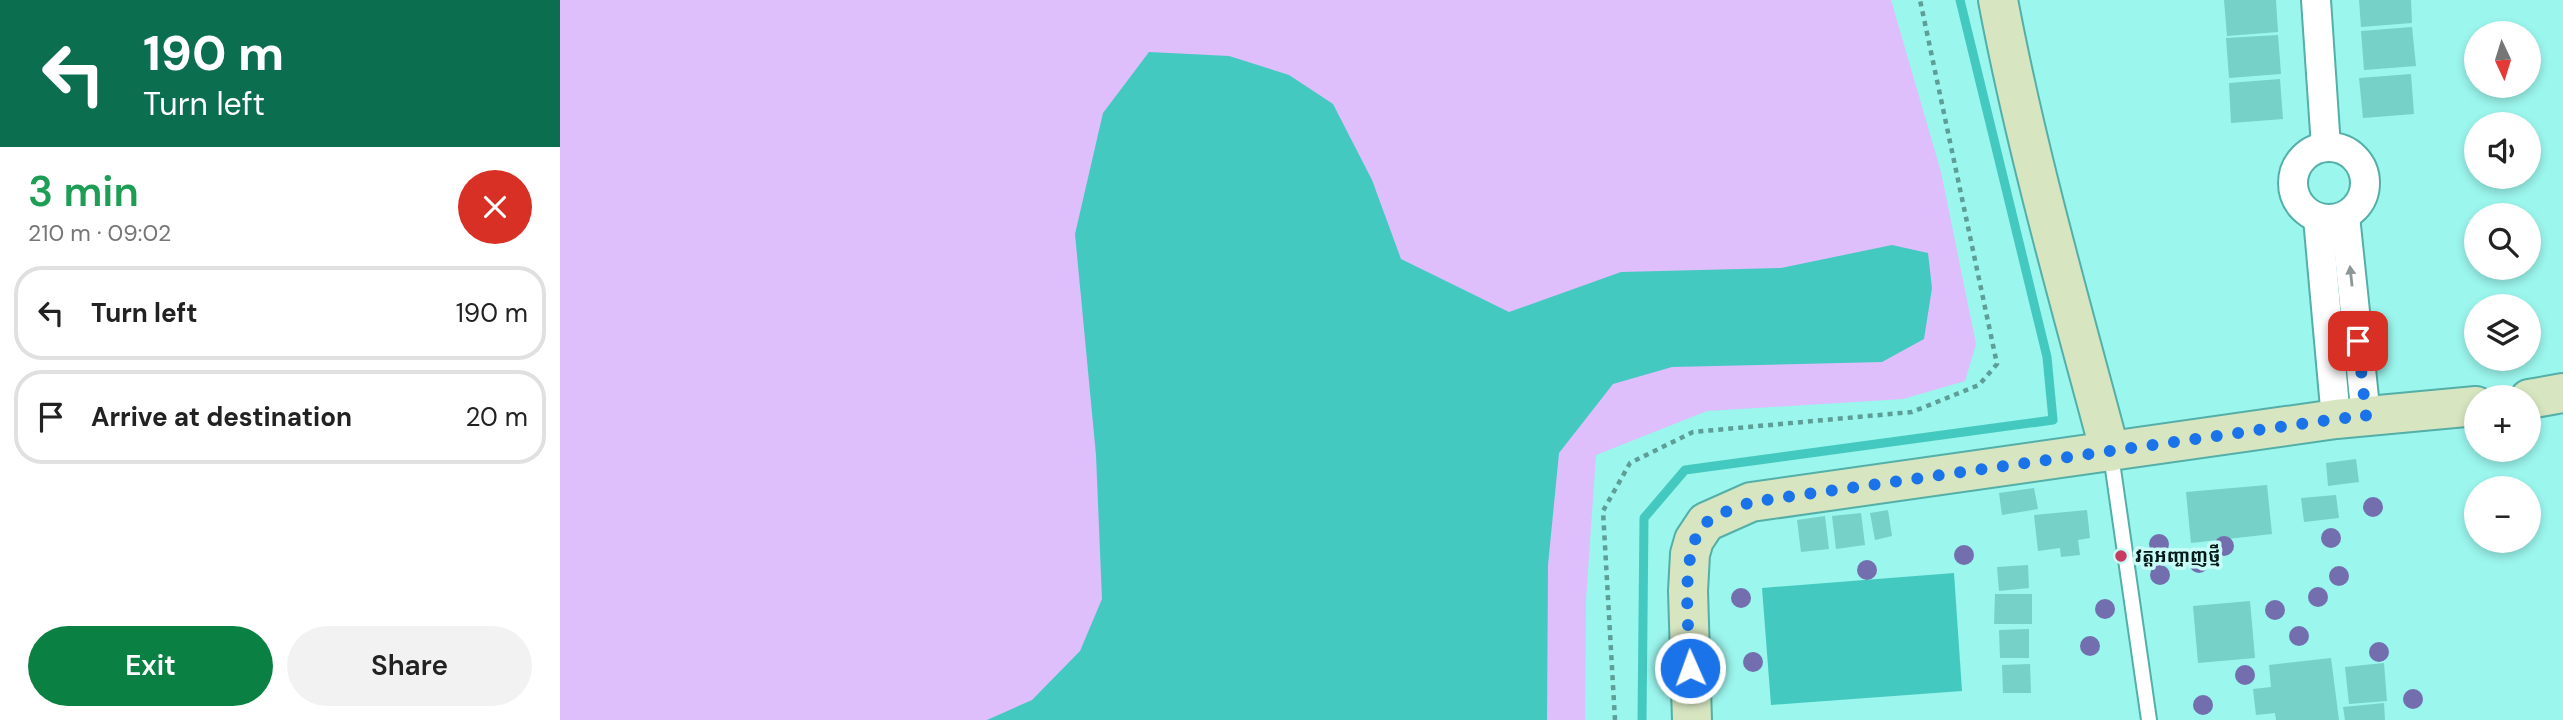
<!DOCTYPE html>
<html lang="en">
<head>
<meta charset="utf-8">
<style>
  :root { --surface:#fff; --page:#f2f2f2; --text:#222; --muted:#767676; --line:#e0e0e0; --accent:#0b8043 }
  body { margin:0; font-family:"DM Sans","Noto Sans Khmer",sans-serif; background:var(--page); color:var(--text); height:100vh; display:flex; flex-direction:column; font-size:26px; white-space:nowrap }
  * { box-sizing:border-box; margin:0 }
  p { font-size:23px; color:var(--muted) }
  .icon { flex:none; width:38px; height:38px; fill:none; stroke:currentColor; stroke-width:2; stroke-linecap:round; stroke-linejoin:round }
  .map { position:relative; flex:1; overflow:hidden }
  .details { display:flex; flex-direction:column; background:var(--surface); width:560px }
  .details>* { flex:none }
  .guide { background:#0b6e4f; color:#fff; overflow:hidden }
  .needle { width:46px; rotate:176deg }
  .tools { position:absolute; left:1904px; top:21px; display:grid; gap:14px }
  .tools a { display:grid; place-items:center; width:77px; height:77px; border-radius:50%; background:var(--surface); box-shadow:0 4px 10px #0003; font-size:35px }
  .pin { position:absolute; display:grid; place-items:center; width:60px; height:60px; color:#fff; margin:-30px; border-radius:14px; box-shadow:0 4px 10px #0006 }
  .me { position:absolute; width:77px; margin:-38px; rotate:358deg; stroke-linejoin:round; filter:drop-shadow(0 0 5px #0008) }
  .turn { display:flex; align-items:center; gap:24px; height:147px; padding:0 28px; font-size:32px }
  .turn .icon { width:91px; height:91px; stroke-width:2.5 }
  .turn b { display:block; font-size:49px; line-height:60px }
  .round { display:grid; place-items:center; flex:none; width:74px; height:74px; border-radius:37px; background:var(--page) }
  .overview { display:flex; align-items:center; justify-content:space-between; height:119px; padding:0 28px }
  h1 { font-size:42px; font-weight:600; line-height:52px; color:#1e9e55 }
  .button { display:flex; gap:14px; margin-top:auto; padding:14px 28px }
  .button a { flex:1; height:80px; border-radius:42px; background:var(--accent); color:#fff; font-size:28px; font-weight:600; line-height:80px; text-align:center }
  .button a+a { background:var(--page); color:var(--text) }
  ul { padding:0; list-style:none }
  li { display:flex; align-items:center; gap:21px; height:94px; margin:0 14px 10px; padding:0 14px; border:4px solid var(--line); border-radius:28px }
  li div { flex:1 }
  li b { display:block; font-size:26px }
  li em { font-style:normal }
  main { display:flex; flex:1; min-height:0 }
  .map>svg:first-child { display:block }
</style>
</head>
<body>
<main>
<section class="details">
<div class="guide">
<div class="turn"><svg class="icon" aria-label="left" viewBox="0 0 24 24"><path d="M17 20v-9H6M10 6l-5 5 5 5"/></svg><div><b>190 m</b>Turn left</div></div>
</div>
<div class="overview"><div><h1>3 min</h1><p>210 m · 09:02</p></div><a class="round" style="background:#d93025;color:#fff"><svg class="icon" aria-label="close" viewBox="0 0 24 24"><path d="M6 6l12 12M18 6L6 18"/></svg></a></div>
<ul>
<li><svg class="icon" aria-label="left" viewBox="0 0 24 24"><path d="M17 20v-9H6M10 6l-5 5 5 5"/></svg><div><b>Turn left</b></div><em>190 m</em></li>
<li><svg class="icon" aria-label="arrive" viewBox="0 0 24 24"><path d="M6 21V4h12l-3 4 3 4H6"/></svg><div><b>Arrive at destination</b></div><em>20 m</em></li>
</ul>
<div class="button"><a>Exit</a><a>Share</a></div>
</section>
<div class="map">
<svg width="2003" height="720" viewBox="0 0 2003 720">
  <rect width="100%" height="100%" fill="#9bf6ed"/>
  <!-- green -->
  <path fill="#debefb" d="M0 0H1331L1381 172 1416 344 1405 381 1343 399 1147 411 1036 455 1026 600 1025 720H0Z"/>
  <!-- water -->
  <g fill="#43c9c0">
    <path d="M589 52 669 56 729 75 773 104 812 180 841 259 949 312 1061 272 1221 268 1332 245 1368 253 1372 288 1364 339 1322 362 1112 367 1053 384 999 453 988 565 987 720H427L472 700 520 651 542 599 536 455 515 234 543 113Z"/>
    <path d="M1394 573 1402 691 1211 705 1202 588Z"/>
  </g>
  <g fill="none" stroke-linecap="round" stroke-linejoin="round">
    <!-- stream -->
    <path stroke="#43c9c0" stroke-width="9" d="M1082 720 1084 518 1125 470 1493 420 1487 357 1400 0"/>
  </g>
  <!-- building -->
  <g fill="#76d1c9">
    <path d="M1664 0H1716L1718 32 1667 36Z"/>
    <path d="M1799 0H1851L1852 23 1801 27Z"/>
    <path d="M1852 27 1856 66 1804 70 1801 31Z"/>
    <path d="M1718 35 1721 74 1669 78 1666 38Z"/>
    <path d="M1851 74 1854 114 1803 118 1799 78Z"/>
    <path d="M1720 79 1723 119 1671 123 1669 83Z"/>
    <path d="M1796 459 1799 482 1768 486 1766 463Z"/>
    <path d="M1707 485 1712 534 1631 543 1626 492Z"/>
    <path d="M1474 488 1478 509 1442 515 1439 493Z"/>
    <path d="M1776 495 1779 518 1744 522 1741 498Z"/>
    <path d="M1328 510 1332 536 1315 540 1310 513Z"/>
    <path d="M1527 510 1530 538 1518 540 1520 555 1501 557 1500 548 1478 551 1474 515Z"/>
    <path d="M1301 513 1305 545 1276 549 1272 516Z"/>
    <path d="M1265 516 1269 549 1241 552 1237 520Z"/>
    <path d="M1468 565 1469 588 1439 591 1437 567Z"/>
    <path d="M1435 594H1472V624H1434Z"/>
    <path d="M1690 601 1695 658 1638 663 1633 606Z"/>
    <path d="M1469 629V658H1440L1439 630Z"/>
    <path d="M1771 658 1779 720H1716L1715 713 1696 715 1693 689 1711 687 1709 665Z"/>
    <path d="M1824 663 1827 701 1789 704 1785 667Z"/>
    <path d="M1470 664 1471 693H1443L1442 665Z"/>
    <path d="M1824 703 1825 720H1785L1783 707Z"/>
  </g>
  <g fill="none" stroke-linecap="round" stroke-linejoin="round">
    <!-- lane casing -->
    <g stroke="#53afa7" stroke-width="18">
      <path id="lane" d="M1551 455 1589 720"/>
    </g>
    <!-- street casing -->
    <g stroke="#53afa7" stroke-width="32">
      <g id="street">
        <path d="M1756 0 1766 147"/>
        <circle cx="1769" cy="183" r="36"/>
        <path d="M1785 216 1806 417"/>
        <path d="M1758 218 1776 419"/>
      </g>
    </g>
    <!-- secondary casing -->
    <g stroke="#53afa7" stroke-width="42">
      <g id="secondary">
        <path d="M1438 0C1467 153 1510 302 1550 452"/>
        <path d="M1969 399 2003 393"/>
        <path d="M1132 720 1128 591 1130 554 1134 540 1146 522 1191 502 1776 419 1916 406"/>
      </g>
    </g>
    <!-- path -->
    <path stroke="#5d9e97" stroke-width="4.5" stroke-dasharray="5 5" stroke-linecap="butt" d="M1055 720 1043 511 1070 463 1133 432 1352 412 1419 385 1437 364 1360 0"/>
    <!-- lane -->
    <use href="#lane" stroke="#fff" stroke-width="14"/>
    <!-- street -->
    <use href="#street" stroke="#fff" stroke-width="28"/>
    <!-- secondary -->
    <use href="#secondary" stroke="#d7e5c0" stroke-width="38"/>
  </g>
  <!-- trees -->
  <g fill="#736fae">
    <circle cx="1813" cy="507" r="10"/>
    <circle cx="1771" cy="538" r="10"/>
    <circle cx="1599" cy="544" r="10"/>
    <circle cx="1664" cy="546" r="10"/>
    <circle cx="1404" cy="555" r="10"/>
    <circle cx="1639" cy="563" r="10"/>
    <circle cx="1307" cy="570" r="10"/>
    <circle cx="1600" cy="575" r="10"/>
    <circle cx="1779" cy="576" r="10"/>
    <circle cx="1758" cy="597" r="10"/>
    <circle cx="1181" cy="598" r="10"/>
    <circle cx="1545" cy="609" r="10"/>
    <circle cx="1715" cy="610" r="10"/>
    <circle cx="1739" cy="636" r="10"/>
    <circle cx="1530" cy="646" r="10"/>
    <circle cx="1819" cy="652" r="10"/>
    <circle cx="1193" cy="662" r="10"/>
    <circle cx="1685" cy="675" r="10"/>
    <circle cx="1853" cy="699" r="10"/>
    <circle cx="1643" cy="705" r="10"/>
  </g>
  <!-- one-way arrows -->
  <defs><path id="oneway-solid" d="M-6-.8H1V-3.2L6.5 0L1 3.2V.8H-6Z" transform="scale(1.75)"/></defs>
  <use fill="#8c9897" href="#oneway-solid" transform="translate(1791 276) rotate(-96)"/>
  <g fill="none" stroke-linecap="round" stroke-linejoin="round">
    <!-- route -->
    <path stroke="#1a73e8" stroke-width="12" stroke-dasharray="0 21.6" d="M1130 668C1130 633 1117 547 1147 522 1158 513 1177 508 1191 502L1776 419 1806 416 1798 341"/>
  </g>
  <!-- markers -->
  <circle fill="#c83a62" stroke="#c8fcf6" stroke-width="2.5" cx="1561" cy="556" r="7"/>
  <g text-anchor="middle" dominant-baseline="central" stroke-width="7" stroke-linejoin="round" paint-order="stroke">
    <!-- poi labels -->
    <g font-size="18" font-weight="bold" fill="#001917" stroke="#c8fcf6" text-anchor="start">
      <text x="1575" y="556">វត្តអញ្ចាញថ្មី</text>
    </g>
  </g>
</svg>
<div class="tools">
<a><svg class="needle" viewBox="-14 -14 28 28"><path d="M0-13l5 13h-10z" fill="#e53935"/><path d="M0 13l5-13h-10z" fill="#767676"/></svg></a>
<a><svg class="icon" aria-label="sound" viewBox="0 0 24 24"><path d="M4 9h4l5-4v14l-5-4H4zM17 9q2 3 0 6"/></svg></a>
<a><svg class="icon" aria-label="search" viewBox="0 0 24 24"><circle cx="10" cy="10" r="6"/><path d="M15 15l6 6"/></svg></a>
<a><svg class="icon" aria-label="layers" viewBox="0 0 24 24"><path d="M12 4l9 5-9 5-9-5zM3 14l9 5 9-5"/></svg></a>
<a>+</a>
<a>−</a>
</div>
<div class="pin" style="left:1798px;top:341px;background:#d93025"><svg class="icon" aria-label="arrive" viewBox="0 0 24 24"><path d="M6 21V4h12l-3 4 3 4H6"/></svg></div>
<svg class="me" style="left:1130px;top:668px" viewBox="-20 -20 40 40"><circle r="17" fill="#1a73e8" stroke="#fff" stroke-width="3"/><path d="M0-11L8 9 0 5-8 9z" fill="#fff"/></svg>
</div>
</main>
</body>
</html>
